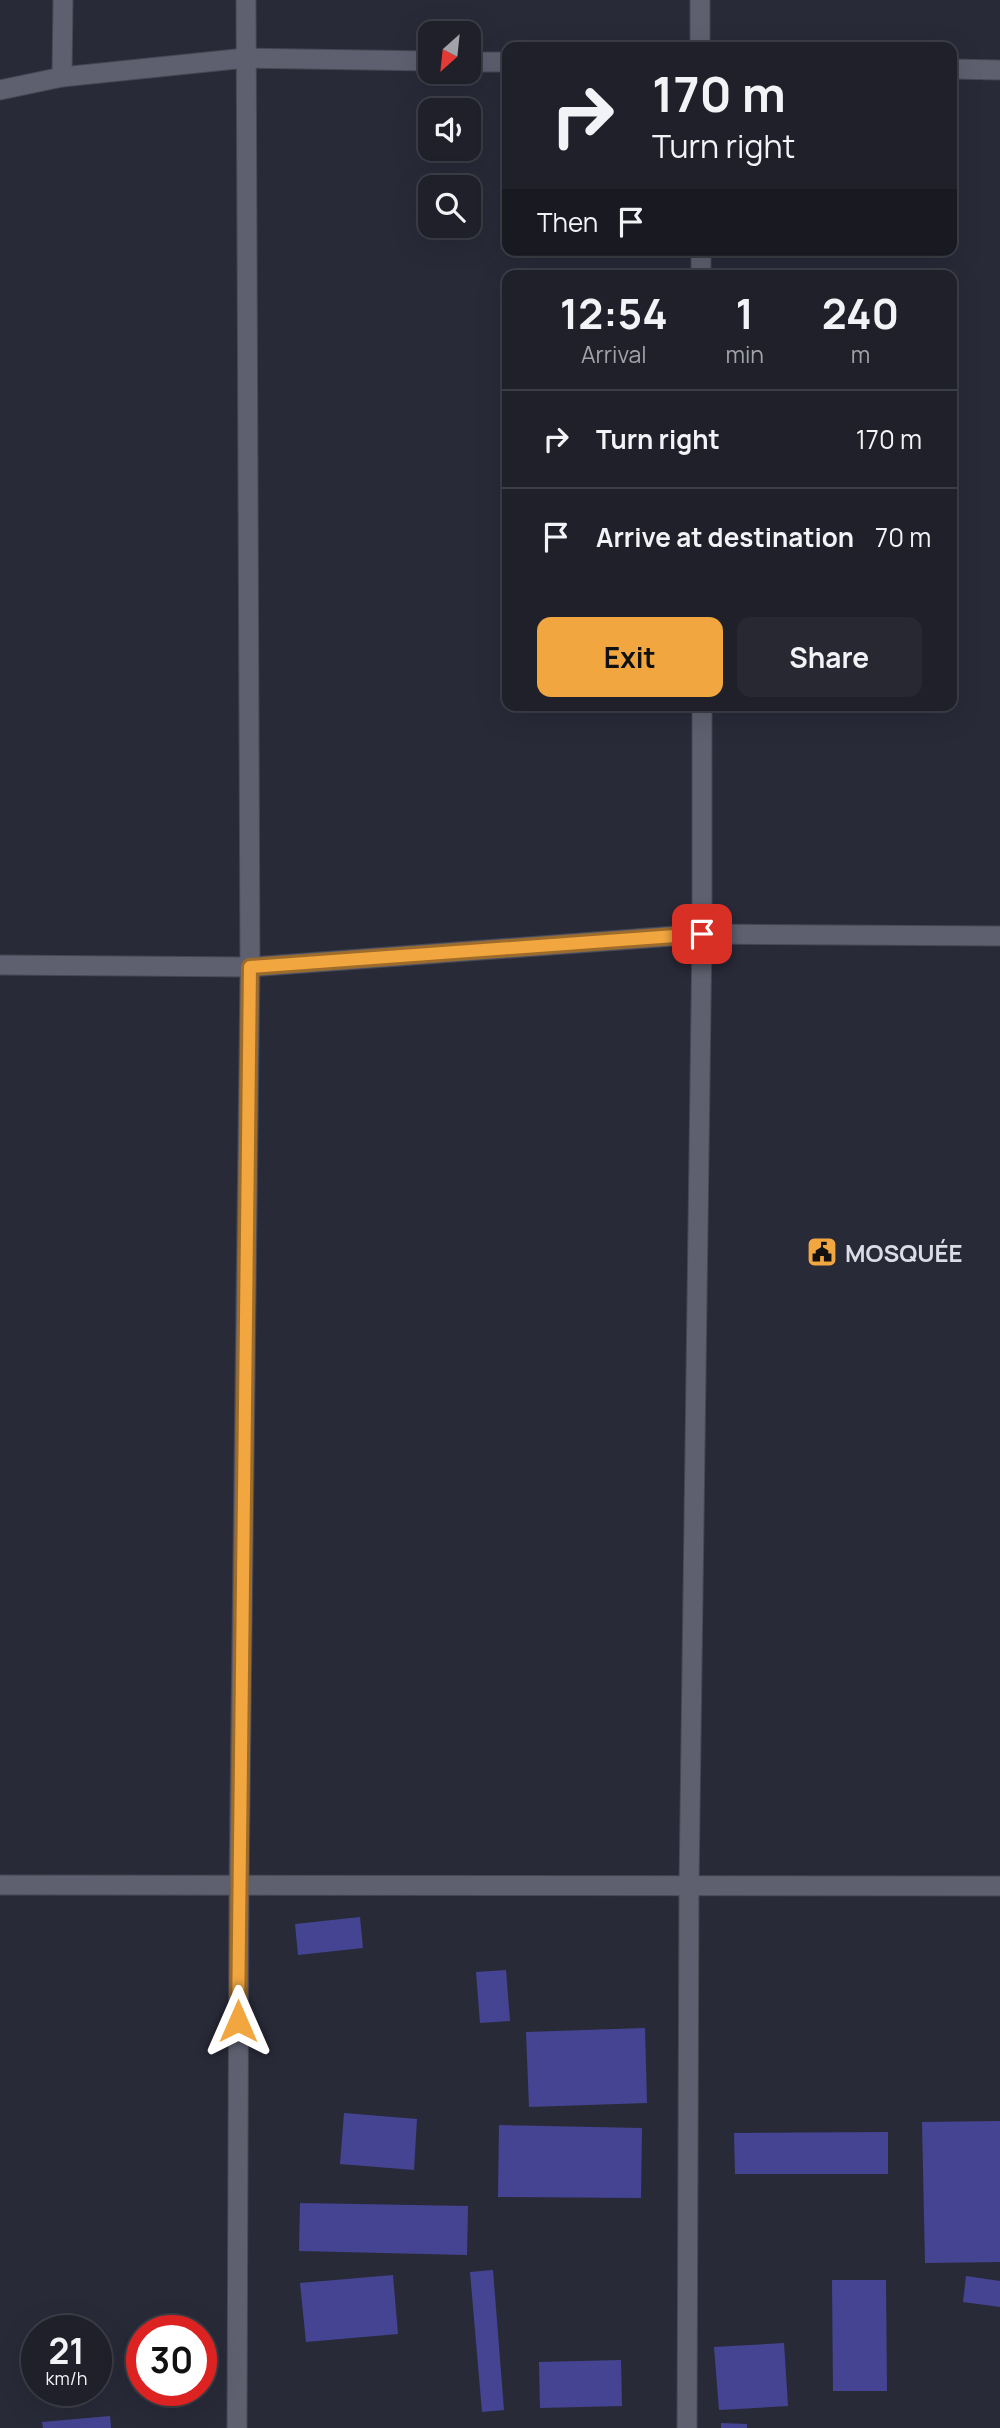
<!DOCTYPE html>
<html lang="en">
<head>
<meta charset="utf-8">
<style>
  :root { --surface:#1f202a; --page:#272832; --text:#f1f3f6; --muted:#a1a3a8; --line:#3c3e47; --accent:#f1a640 }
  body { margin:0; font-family:Manrope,sans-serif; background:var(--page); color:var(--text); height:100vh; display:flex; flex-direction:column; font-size:26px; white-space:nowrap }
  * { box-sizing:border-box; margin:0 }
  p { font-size:23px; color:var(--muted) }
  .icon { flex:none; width:38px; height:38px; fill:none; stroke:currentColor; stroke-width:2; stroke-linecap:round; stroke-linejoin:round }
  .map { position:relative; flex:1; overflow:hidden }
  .drawer { position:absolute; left:502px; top:270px; width:455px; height:441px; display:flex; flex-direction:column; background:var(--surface); border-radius:14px; box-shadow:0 7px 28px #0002,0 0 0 2px var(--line) }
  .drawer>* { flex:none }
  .guide { position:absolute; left:502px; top:42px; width:455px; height:214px; border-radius:14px; box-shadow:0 7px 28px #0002,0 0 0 2px var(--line); background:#1f202a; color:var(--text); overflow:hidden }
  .needle { width:46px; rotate:207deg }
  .buttons { position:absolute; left:418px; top:21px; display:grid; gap:14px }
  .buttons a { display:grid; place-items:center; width:63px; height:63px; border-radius:14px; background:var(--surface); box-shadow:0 7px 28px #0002,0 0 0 2px var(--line); font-size:35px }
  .speed { position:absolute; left:21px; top:2315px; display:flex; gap:14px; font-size:35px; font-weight:700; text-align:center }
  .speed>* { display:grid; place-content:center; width:91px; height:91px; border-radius:50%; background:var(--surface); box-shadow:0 7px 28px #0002,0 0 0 2px var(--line); line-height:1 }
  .speed small { font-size:18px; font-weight:400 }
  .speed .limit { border:10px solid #d22; background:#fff; color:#111 }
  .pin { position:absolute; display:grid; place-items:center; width:60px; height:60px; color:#fff; margin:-30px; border-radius:14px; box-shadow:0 4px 10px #0006 }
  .me { position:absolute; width:77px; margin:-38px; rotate:0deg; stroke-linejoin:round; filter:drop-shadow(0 0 5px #0008) }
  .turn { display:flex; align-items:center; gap:24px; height:147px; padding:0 35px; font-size:32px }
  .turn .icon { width:91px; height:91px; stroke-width:2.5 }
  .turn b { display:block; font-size:49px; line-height:60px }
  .then { display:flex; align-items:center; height:66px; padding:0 35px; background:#0003; gap:14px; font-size:26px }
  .eta { display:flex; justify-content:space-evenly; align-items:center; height:119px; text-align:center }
  .eta b { font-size:42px; font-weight:700; line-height:49px }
  .action { display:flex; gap:14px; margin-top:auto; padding:14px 35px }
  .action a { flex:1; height:80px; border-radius:14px; background:var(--accent); color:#111; font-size:28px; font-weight:700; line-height:80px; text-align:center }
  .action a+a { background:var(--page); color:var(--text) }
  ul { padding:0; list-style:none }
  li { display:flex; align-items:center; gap:21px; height:98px; padding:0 35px; border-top:2px solid var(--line) }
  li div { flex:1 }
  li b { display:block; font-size:26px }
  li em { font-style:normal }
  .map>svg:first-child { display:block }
</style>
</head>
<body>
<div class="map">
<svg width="1000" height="2428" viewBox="0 0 1000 2428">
  <rect width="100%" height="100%" fill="#292a38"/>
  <!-- building -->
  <g fill="#454492">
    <path d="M360 1917 363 1948 298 1955 295 1924Z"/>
    <path d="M506 1970 510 2021 480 2023 476 1972Z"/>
    <path d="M645 2028 647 2103 529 2107 526 2032Z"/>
    <path d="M344 2113 417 2119 414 2170 340 2164Z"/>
    <path d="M1000 2121V2262L925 2263 922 2122Z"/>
    <path d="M499 2125 642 2128 641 2198 498 2197Z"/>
    <path d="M888 2132V2174H735L734 2133Z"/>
    <path d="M300 2203 468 2206 467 2255 299 2251Z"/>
    <path d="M493 2270 504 2410 482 2412 470 2272Z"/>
    <path d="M393 2275 398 2334 306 2342 300 2283Z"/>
    <path d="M966 2276 1000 2281V2307L963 2302Z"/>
    <path d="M832 2280H886L887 2391H833Z"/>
    <path d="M784 2343 788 2406 719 2410 714 2347Z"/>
    <path d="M621 2360 622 2406 540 2408 539 2362Z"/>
    <path d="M110 2416 111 2428H43L42 2422Z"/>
    <path d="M721 2423 747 2424V2428H721Z"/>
  </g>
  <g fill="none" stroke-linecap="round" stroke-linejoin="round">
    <!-- minor casing -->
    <g stroke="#464752" stroke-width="21">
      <g id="minor">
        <path d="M700 47V0"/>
        <path d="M469 62H508"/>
        <path d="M952 69 1000 70"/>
        <path d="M62 77 63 0"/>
        <path d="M0 90 62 77 246 58 430 61"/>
        <path d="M701 250V275"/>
        <path d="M0 965 250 967 702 934 1000 936"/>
        <path d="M0 1885 1000 1886"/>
        <path d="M237 2428 239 1885 250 967 246 0"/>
        <path d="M687 2428 689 1886 702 934V705"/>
      </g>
    </g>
    <!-- minor -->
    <use href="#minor" stroke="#5e6070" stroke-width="19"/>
  </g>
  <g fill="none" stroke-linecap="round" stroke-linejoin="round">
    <!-- route casing -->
    <g stroke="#9d6c2a" stroke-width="18">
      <path id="route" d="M238 2021 250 967 702 934"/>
    </g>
    <!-- route -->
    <use href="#route" stroke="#f1a640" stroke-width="12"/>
  </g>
  <!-- icons -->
  <defs>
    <g id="civic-square" transform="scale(1.575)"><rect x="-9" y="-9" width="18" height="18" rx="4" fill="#f1a640" stroke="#292a38"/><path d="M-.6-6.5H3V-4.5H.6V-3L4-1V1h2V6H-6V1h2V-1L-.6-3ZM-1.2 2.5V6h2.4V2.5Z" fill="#111"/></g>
  </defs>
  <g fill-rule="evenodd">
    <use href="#civic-square" x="822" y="1252"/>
  </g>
  <g text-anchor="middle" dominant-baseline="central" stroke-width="5" stroke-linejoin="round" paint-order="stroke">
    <!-- poi labels -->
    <g font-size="24" font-weight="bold" fill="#dbdce5" stroke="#292a38" text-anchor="start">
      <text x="845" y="1252">MOSQUÉE</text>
    </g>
  </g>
</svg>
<div class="buttons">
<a><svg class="needle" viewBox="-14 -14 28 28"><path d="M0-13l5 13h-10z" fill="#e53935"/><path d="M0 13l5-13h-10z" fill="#a1a3a8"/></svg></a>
<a><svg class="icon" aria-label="sound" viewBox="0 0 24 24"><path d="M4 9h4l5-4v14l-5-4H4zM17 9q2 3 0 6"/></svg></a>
<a><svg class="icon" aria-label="search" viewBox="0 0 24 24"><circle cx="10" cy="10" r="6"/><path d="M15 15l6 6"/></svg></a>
</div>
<div class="speed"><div>21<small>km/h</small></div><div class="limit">30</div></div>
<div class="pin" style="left:702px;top:934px;background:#d93025"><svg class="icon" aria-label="arrive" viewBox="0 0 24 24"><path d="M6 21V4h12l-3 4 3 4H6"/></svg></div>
<svg class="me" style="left:238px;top:2021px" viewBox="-20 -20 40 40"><path d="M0-17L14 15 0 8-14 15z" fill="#f1a640" stroke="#fff" stroke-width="4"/></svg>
<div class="guide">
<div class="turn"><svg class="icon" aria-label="right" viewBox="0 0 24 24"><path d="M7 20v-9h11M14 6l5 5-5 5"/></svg><div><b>170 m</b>Turn right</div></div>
<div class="then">Then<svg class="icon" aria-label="arrive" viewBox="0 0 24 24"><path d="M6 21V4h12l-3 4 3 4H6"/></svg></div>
</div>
<section class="drawer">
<div class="eta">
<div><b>12:54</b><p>Arrival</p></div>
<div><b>1</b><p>min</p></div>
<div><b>240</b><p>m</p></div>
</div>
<ul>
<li><svg class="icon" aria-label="right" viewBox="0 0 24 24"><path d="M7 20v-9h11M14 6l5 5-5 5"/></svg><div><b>Turn right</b></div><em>170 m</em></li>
<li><svg class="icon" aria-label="arrive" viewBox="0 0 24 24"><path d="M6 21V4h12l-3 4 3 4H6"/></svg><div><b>Arrive at destination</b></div><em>70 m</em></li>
</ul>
<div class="action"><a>Exit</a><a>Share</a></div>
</section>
</div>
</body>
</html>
